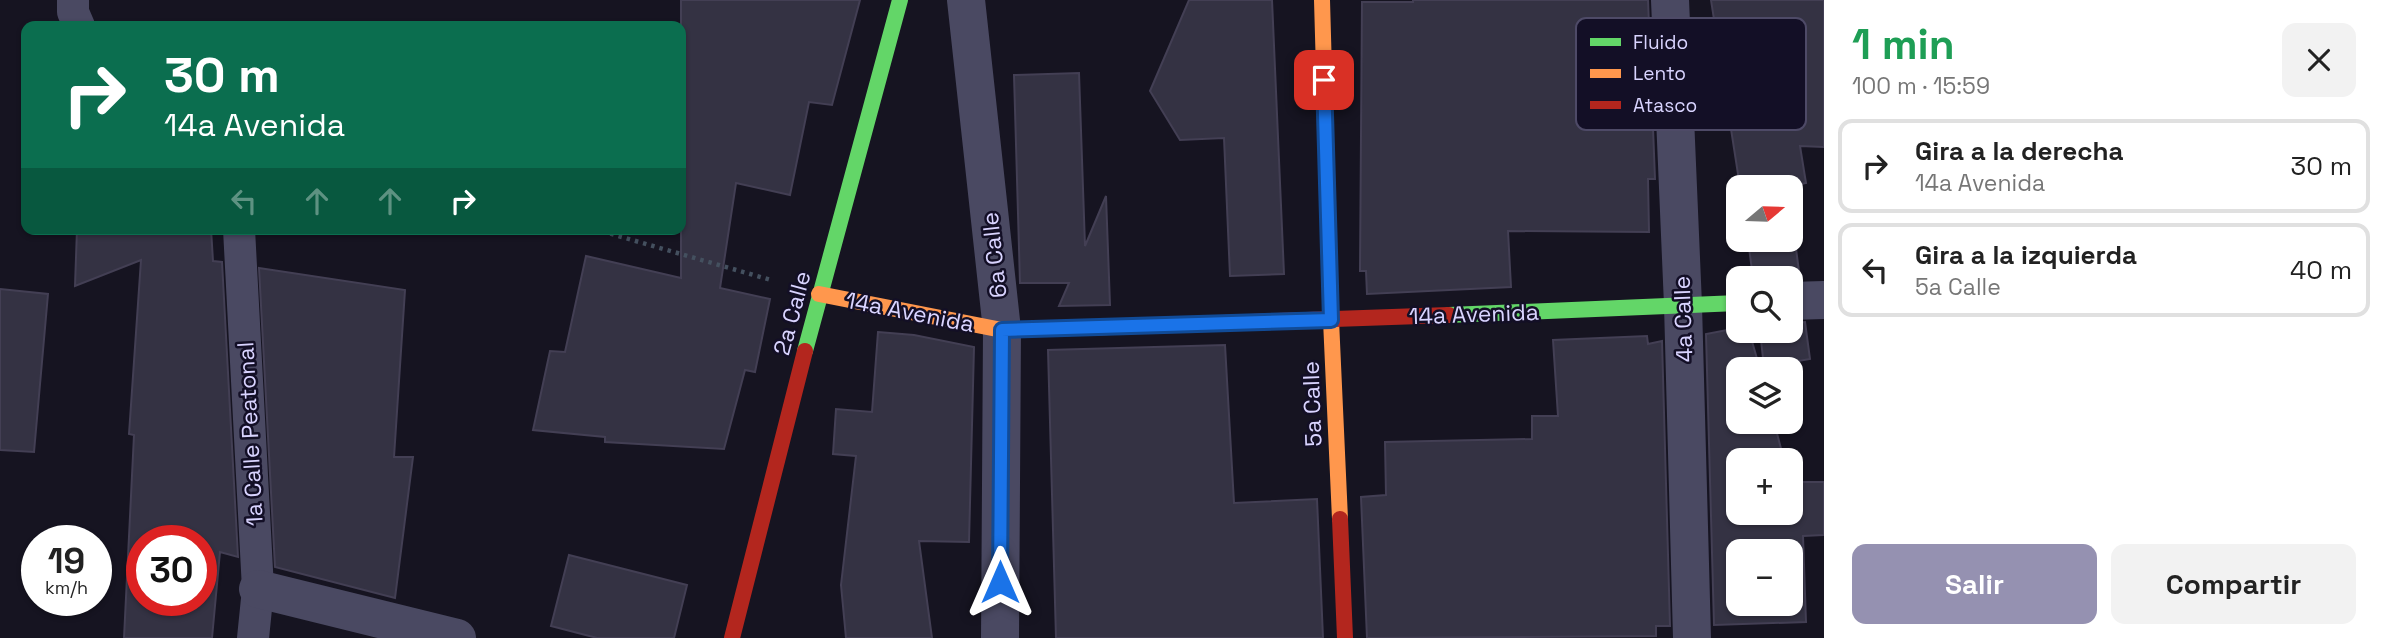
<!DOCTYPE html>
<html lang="es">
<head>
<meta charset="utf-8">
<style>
  :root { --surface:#fff; --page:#f2f2f2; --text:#222; --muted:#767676; --line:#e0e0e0; --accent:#9591b1 }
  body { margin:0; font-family:"Space Grotesk",sans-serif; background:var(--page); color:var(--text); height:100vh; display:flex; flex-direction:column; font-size:26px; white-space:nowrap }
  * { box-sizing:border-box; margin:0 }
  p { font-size:23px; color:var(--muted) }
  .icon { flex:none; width:38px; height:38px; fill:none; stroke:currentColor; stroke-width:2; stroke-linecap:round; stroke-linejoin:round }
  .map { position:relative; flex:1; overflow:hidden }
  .details { display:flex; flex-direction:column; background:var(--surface); width:560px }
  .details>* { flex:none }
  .hud { position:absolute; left:21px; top:21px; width:665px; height:214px; border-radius:14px; box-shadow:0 2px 5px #0004; background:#0b6e4f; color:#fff; overflow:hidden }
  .needle { width:46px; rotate:71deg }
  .tools { position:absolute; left:1726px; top:175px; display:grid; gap:14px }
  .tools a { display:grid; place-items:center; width:77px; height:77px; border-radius:14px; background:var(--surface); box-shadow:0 2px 5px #0004; font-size:35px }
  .speed { position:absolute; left:21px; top:525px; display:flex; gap:14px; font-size:35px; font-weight:700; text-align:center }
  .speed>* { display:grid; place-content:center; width:91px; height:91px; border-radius:50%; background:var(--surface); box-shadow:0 2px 5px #0004; line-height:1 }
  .speed small { font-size:18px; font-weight:400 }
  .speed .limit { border:10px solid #d22; background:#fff; color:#111 }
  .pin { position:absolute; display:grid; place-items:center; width:60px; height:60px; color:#fff; margin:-30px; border-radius:14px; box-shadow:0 4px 10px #0006 }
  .me { position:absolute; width:77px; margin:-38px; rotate:0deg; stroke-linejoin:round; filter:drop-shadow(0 0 5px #0008) }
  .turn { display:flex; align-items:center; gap:24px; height:147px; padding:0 28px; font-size:32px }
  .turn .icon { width:91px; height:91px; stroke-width:2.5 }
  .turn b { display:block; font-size:49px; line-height:60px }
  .lanes { display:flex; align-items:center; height:66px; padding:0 28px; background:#0003; justify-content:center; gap:35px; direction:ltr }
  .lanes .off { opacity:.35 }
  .round { display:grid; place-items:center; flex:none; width:74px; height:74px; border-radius:14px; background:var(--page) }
  .summary { display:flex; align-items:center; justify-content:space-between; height:119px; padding:0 28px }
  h1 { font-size:42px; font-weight:700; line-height:52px; color:#1e9e55 }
  .action { display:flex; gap:14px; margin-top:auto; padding:14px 28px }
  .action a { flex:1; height:80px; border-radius:14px; background:var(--accent); color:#fff; font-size:28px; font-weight:700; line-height:80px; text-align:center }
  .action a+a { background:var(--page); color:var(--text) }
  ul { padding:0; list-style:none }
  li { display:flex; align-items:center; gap:21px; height:94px; margin:0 14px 10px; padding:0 14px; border:4px solid var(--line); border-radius:14px }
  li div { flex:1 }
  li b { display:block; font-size:26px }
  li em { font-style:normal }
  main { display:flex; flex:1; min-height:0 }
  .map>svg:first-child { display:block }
</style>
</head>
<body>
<main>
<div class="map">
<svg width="1824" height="638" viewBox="0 0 1824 638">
  <rect width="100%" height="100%" fill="#161421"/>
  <!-- building -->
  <g fill="#343243" stroke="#433f54" stroke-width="2" fill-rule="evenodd">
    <path d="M681 0H860L832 105 809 102 790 195 736 183 720 288 770 299 755 372 745 370 724 449 605 442V437L533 430 550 351 565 352 586 256 681 278Z"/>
    <path d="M1189 0H1272L1284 274 1230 276 1224 138 1180 140 1150 91Z"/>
    <path d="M1413 0H1648L1655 179H1648L1649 232 1508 231 1511 287 1367 294 1366 271H1360L1362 2H1413Z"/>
    <path d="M1711 0H1824V147L1800 146 1806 183 1788 187H1740Z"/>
    <path d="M1079 73 1085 246 1106 196 1110 305 1059 306 1069 283H1020L1014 75Z"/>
    <path d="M1790 203 1800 279 1753 278 1748 240H1790Z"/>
    <path d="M77 229H211L213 261 222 262 238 557 220 552 212 638H124L134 435 129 434 141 260 75 286ZM142 541H201V600H142Z"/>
    <path d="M259 268 405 290 394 457H413L395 598 275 567Z"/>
    <path d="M0 289 48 294 34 452 0 450Z"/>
    <path d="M1805 322 1810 359 1764 367 1760 331H1790V323Z"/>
    <path d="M1738 328V331H1749L1760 369H1738V422H1774L1784 460H1738V513H1790V482H1824V535L1803 536 1806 622 1714 625 1706 334ZM1738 551H1790V604H1738Z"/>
    <path d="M878 332 914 335 974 347 969 542 919 541 932 638H846L841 585 856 456 833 454 836 409 872 412Z"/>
    <path d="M1647 336 1648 344 1662 341 1670 626H1656V636L1367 638 1361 497 1386 495 1385 442 1532 439V416H1558L1553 340Z"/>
    <path d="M1225 345 1234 503 1317 499 1323 638H1056L1048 350Z"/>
    <path d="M569 555 687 585 674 638H597L551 626Z"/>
  </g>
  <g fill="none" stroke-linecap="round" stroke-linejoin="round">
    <!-- path -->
    <path stroke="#44505f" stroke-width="4.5" stroke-dasharray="3.5 5" stroke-linecap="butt" d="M594 229 771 280"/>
    <!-- lane -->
    <g stroke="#4a4962" stroke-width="32">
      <path d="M73 0V12L79 26"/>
      <path d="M239 229 258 589 253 638"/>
    </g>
    <!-- street -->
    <g stroke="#4a4962" stroke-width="38">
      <path d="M966 0 1002 330 1000 638"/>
      <path d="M1670 0 1683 305 1692 638"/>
      <path d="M1790 301 1824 300"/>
      <path d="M258 589 457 638"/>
    </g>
    <!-- fast -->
    <g stroke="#63d668" stroke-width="16">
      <path d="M1449 315 1738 303"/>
      <path d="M805 351 900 0"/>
    </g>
    <!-- slow -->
    <g stroke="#ff974d" stroke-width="16">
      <path d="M1322 0 1331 320 1340 519"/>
      <path d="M819 294 1002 330 1109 327"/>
    </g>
    <!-- jam -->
    <g stroke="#b3261e" stroke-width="16">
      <path d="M1109 327 1449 315"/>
      <path d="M1340 519 1345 638"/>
      <path d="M732 638 805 351"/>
    </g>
  </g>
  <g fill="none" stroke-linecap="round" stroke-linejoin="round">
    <!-- route casing -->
    <g stroke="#114b97" stroke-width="18">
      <path id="route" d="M1000 582 1002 330 1331 320 1324 80"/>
    </g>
    <!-- route -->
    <use href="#route" stroke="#1a73e8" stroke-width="12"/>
  </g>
  <g text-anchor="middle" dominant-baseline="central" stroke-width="5" stroke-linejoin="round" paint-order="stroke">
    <!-- street labels -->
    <g font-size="23" fill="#d9d4ff" stroke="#130f26">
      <text transform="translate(994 255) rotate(-96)">6a Calle</text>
      <text transform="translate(910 312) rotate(11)">14a Avenida</text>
      <text transform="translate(792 313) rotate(-75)">2a Calle</text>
      <text transform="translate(1474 314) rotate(-2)">14a Avenida</text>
      <text transform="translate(1683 319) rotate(-92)">4a Calle</text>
      <text transform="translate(1312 404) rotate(-92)">5a Calle</text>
      <text transform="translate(250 434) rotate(-93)">1a Calle Peatonal</text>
    </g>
  </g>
  <!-- legend -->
  <rect x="1576" y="18" width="230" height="112" rx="10" fill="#130f26" stroke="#4e4a67" stroke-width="2"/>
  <rect x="1590" y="38" width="31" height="8" fill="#63d668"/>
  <rect x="1590" y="69" width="31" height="9" fill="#ff974d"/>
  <rect x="1590" y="101" width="31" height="8" fill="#b3261e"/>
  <g font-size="19" fill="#d9d4ff">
    <text x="1633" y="49">Fluido</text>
    <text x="1633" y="80">Lento</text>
    <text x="1633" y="112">Atasco</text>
  </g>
</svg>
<div class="tools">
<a><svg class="needle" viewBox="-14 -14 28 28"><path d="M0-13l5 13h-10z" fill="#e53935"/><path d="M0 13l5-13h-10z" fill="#767676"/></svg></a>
<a><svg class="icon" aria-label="search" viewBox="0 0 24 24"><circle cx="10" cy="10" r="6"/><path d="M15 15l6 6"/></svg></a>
<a><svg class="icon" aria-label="layers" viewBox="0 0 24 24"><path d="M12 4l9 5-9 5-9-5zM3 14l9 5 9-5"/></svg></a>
<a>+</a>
<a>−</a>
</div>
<div class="speed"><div>19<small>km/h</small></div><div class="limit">30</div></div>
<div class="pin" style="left:1324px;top:80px;background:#d93025"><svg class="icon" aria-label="arrive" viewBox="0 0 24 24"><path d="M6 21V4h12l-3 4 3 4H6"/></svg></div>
<svg class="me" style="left:1000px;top:582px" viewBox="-20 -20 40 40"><path d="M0-17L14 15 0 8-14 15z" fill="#1a73e8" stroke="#fff" stroke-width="4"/></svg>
<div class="hud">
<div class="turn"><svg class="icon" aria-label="right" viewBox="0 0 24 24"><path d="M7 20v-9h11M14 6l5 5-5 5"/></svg><div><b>30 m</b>14a Avenida</div></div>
<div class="lanes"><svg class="icon off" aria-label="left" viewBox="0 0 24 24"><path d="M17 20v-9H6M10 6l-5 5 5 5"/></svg><svg class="icon off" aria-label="ahead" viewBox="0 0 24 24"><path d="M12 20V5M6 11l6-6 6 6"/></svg><svg class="icon off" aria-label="ahead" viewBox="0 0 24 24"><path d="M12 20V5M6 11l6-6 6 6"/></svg><svg class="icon" aria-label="right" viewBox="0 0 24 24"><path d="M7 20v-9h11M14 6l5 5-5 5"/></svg></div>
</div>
</div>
<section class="details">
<div class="summary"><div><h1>1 min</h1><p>100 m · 15:59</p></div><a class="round"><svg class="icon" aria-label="close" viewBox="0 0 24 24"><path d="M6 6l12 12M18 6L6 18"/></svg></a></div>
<ul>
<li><svg class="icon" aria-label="right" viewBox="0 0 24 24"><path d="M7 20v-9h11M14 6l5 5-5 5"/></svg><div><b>Gira a la derecha</b><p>14a Avenida</p></div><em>30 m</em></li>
<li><svg class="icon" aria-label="left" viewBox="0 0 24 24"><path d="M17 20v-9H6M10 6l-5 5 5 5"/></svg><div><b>Gira a la izquierda</b><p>5a Calle</p></div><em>40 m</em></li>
</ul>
<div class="action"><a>Salir</a><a>Compartir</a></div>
</section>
</main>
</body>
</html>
